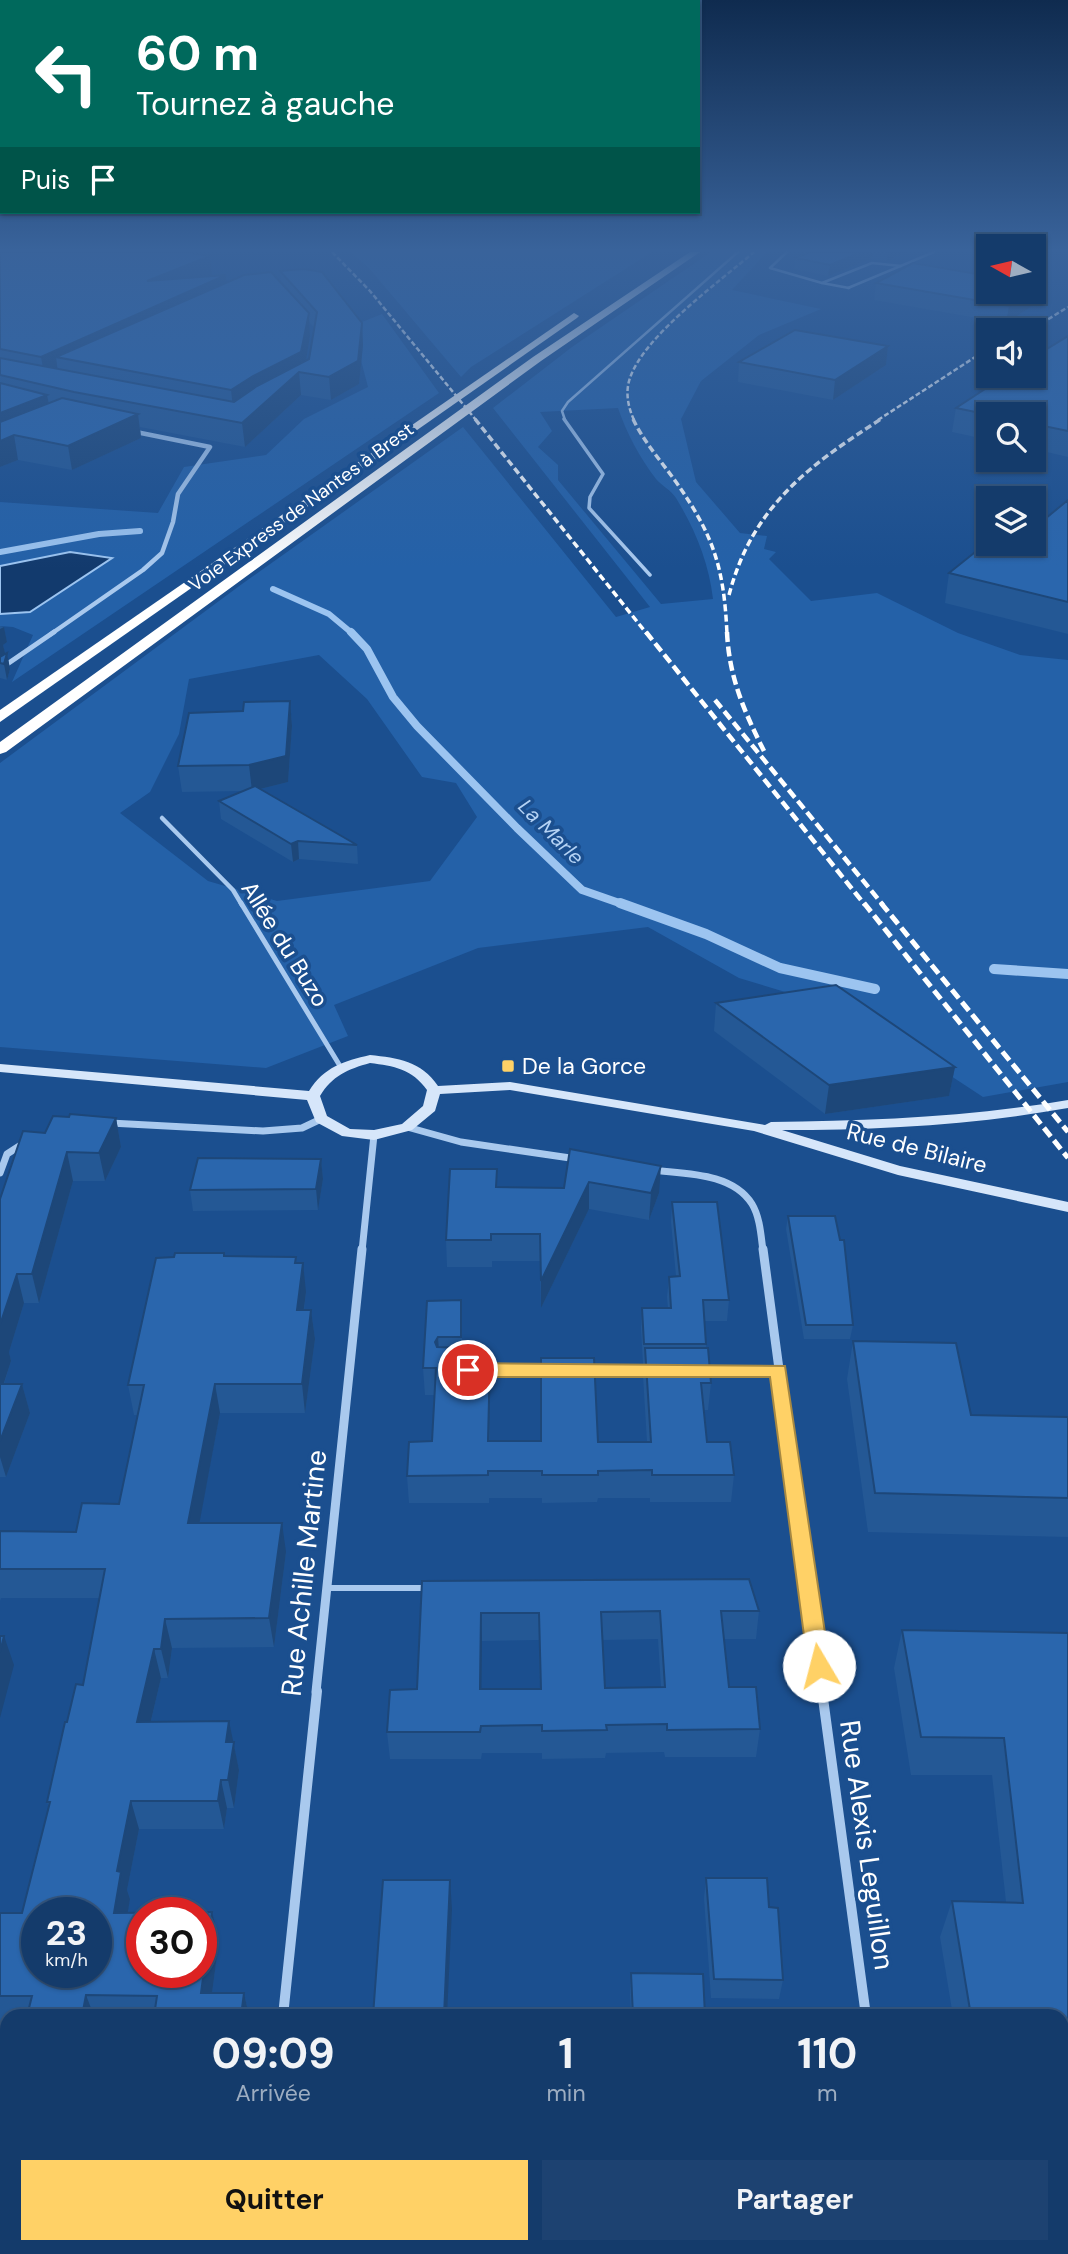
<!DOCTYPE html>
<html lang="fr">
<head>
<meta charset="utf-8">
<style>
  :root { --surface:#143b6b; --page:#1d4271; --text:#f1f3f6; --muted:#9dadc1; --line:#33557e; --accent:#ffd166 }
  body { margin:0; font-family:"DM Sans",sans-serif; background:var(--page); color:var(--text); height:100vh; display:flex; flex-direction:column; font-size:26px; white-space:nowrap }
  * { box-sizing:border-box; margin:0 }
  p { font-size:23px; color:var(--muted) }
  .icon { flex:none; width:38px; height:38px; fill:none; stroke:currentColor; stroke-width:2; stroke-linecap:round; stroke-linejoin:round }
  .map { position:relative; flex:1; overflow:hidden }
  .details { position:absolute; left:0px; top:2009px; width:1069px; height:245px; display:flex; flex-direction:column; background:var(--surface); border-radius:21px 21px 0 0; box-shadow:0 2px 5px #0004,0 0 0 2px var(--line) }
  .details>* { flex:none }
  .guide { position:absolute; left:0px; top:0px; width:700px; height:214px; box-shadow:0 2px 5px #0004,0 0 0 2px var(--line); background:#00695c; color:#fff; overflow:hidden }
  .needle { width:46px; rotate:278deg }
  .buttons { position:absolute; left:976px; top:234px; display:grid; gap:14px }
  .buttons a { display:grid; place-items:center; width:70px; height:70px; border-radius:0px; background:var(--surface); box-shadow:0 2px 5px #0004,0 0 0 2px var(--line); font-size:35px }
  .speed { position:absolute; left:21px; top:1897px; display:flex; gap:14px; font-size:35px; font-weight:700; text-align:center }
  .speed>* { display:grid; place-content:center; width:91px; height:91px; border-radius:50%; background:var(--surface); box-shadow:0 2px 5px #0004,0 0 0 2px var(--line); line-height:1 }
  .speed small { font-size:18px; font-weight:400 }
  .speed .limit { border:10px solid #d22; background:#fff; color:#111 }
  .pin { position:absolute; display:grid; place-items:center; width:60px; height:60px; color:#fff; margin:-30px; border:4px solid #fff; border-radius:50%; box-shadow:0 2px 7px #0007 }
  .me { position:absolute; width:77px; margin:-38px; rotate:352deg; stroke-linejoin:round; filter:drop-shadow(0 0 5px #0008) }
  .turn { display:flex; align-items:center; gap:24px; height:147px; padding:0 21px; font-size:32px }
  .turn .icon { width:91px; height:91px; stroke-width:2.5 }
  .turn b { display:block; font-size:49px; line-height:60px }
  .then { display:flex; align-items:center; height:66px; padding:0 21px; background:#0003; gap:14px; font-size:26px }
  .eta { display:flex; justify-content:space-evenly; align-items:center; height:119px; text-align:center }
  .eta b { font-size:42px; font-weight:700; line-height:49px }
  .primary-button { display:flex; gap:14px; margin-top:auto; padding:14px 21px }
  .primary-button a { flex:1; height:80px; border-radius:0px; background:var(--accent); color:#111; font-size:28px; font-weight:700; line-height:80px; text-align:center }
  .primary-button a+a { background:var(--page); color:var(--text) }
  .map>svg:first-child { display:block }
</style>
</head>
<body>
<div class="map">
<svg width="1068" height="2254" viewBox="0 0 1068 2254">
  <rect width="100%" height="100%" fill="#1b4f8f"/>
  <!-- green -->
  <g fill="#2461a8" fill-rule="evenodd">
    <path d="M350 252H652L471 367 461 377 369 268Z"/>
    <path d="M711 252H767L732 290 821 309 759 335 701 381 681 419 696 482 740 533 767 536 764 549 776 552 769 559 811 601 877 593 958 633 1020 655 1068 660V1082L983 1097 855 1013 739 978 648 927 478 948 334 1005 348 1036 266 1068 0 1047V763L242 584 463 427 616 617 650 607 493 408 572 347ZM618 408C626 432 640 458 656 479 662 486 671 490 676 498 695 529 709 563 713 599L661 604 558 480V465L538 447 552 431 540 412ZM319 655 367 699 422 777 456 783 477 817 430 881 277 901 208 881 120 813 150 792 179 734 189 679Z"/>
    <path d="M382 314 439 393 12 682 33 635 13 627 0 626V614L30 612 112 558 70 552 0 566V502L158 513 184 467 266 455 304 419 368 387 352 326Z"/>
  </g>
  <!-- water -->
  <path fill="#123a6d" stroke="#9cc4f0" stroke-width="2" d="M70 552 112 558 30 612 0 614V566Z"/>
  <g fill="none" stroke-linecap="round" stroke-linejoin="round">
    <!-- stream-far2 -->
    <g stroke="#9cc4f0" stroke-width="6">
      <path d="M0 552 99 534 140 531"/>
      <path d="M273 589 329 614 353 634"/>
    </g>
    <!-- stream-far1 -->
    <path stroke="#9cc4f0" stroke-width="8" d="M351 632 367 649 393 697 417 726 517 828 582 890 625 905"/>
    <!-- stream -->
    <g stroke="#9cc4f0" stroke-width="10">
      <path d="M620 903 706 934 780 968 875 989"/>
      <path d="M994 969 1068 974"/>
    </g>
    <!-- lane-far4 -->
    <g stroke="#a9c9ee" stroke-width="2.5">
      <path d="M787 252 770 268 822 283"/>
      <path d="M848 288 934 252"/>
      <path d="M849 288 822 283 872 263 901 266"/>
      <path d="M565 420 562 411 568 402 738 252"/>
    </g>
    <!-- lane-far3 -->
    <path stroke="#a9c9ee" stroke-width="3.5" d="M564 419 603 474 590 497 589 508 650 575"/>
    <!-- lane-far2 -->
    <path stroke="#a9c9ee" stroke-width="4.5" d="M162 818 233 890 242 905"/>
    <!-- lane-far1 -->
    <path stroke="#a9c9ee" stroke-width="5" d="M241 903 340 1066"/>
    <!-- lane -->
    <g stroke="#a9c9ee" stroke-width="6">
      <path d="M484 1370H548"/>
      <path d="M589 1370H650"/>
      <path d="M705 1370H779"/>
      <path d="M327 1588H429"/>
    </g>
    <!-- street-far4 -->
    <path stroke="#a9c9ee" stroke-width="4.5" d="M51 634 143 570 162 553 173 522 178 494 210 447 131 431"/>
    <!-- street-far3 -->
    <path stroke="#a9c9ee" stroke-width="5" d="M0 669 54 632"/>
    <!-- street-far2 -->
    <g stroke="#a9c9ee" stroke-width="7">
      <path d="M110 1123 263 1131 302 1128 321 1119"/>
      <path d="M407 1127 461 1142 577 1159"/>
      <path d="M652 1170C684 1174 732 1172 752 1204 760 1217 761 1236 763 1251"/>
      <path d="M0 1173 7 1154 24 1143"/>
      <path d="M362 1251 374 1135"/>
    </g>
    <!-- street-far1 -->
    <g stroke="#a9c9ee" stroke-width="9">
      <path d="M763 1249 822 1692"/>
      <path d="M316 1692 362 1249"/>
    </g>
    <!-- street -->
    <g stroke="#a9c9ee" stroke-width="10">
      <path d="M822 1691 866 2016"/>
      <path d="M283 2016 317 1691"/>
      <path d="M898 2247 899 2254"/>
      <path d="M258 2254 259 2247"/>
    </g>
    <!-- secondary -->
    <path fill="#d6e6fa" fill-rule="evenodd" d="M370 1055C398 1058 421 1061 438 1086L510 1082 765 1125 771 1122C871 1121 969 1117 1068 1100V1108C973 1125 878 1130 782 1130L900 1166 1068 1202V1212L898 1175 754 1131 510 1090 440 1094 435 1111 412 1130 374 1140 342 1136 316 1122 307 1100 0 1072V1064L309 1091C324 1067 344 1061 370 1055ZM370 1063C394 1066 412 1069 427 1090L423 1106 402 1124 374 1130 350 1129 327 1116 320 1096C332 1076 348 1069 370 1063Z"/>
    <!-- highway -->
    <g fill="#fff" fill-rule="evenodd">
      <path d="M690 252H700L541 361 6 752 0 754V742L533 357Z"/>
      <path d="M574 313 579 316 577 318 0 722V710Z"/>
    </g>
    <!-- rail-far3 -->
    <g stroke="#fff" stroke-width="2.5" stroke-dasharray="5 2.5" stroke-linecap="butt">
      <path d="M332 252 370 291 476 420"/>
      <path d="M1029 331 1068 307"/>
      <path d="M634 420C628 407 625 392 630 378 644 336 719 282 754 252"/>
      <path d="M878 420 989 348"/>
    </g>
    <!-- rail-far2 -->
    <g stroke="#fff" stroke-width="3.5" stroke-dasharray="7 3.5" stroke-linecap="butt">
      <path d="M475 419 647 634"/>
      <path d="M633 419C644 442 661 461 676 482 714 536 724 568 727 634"/>
      <path d="M729 595C752 507 808 466 881 419"/>
    </g>
    <!-- rail-far1 -->
    <g stroke="#fff" stroke-width="4.5" stroke-dasharray="10 4.5" stroke-linecap="butt">
      <path d="M646 632 865 905"/>
      <path d="M727 632C729 677 744 711 764 751"/>
      <path d="M715 700 883 905"/>
    </g>
    <!-- rail -->
    <g stroke="#fff" stroke-width="5" stroke-dasharray="11 5" stroke-linecap="butt">
      <path d="M864 903 1068 1158"/>
      <path d="M881 903 1068 1132"/>
    </g>
  </g>
  <!-- wall -->
  <g fill="#245895" fill-rule="evenodd">
    <path d="M0 252 210 256 212 276H211L226 275 227 282 281 283 280 271 362 323 363 345 359 384 331 400 301 395 245 447 140 427 141 438 72 470 18 460 0 467ZM309 322 315 328 309 359 306 360 310 336Z"/>
    <path d="M804 252H907L887 261 871 259 828 276 794 269 795 258 804 255Z"/>
    <path d="M876 283 1040 301 1006 323 874 300Z"/>
    <path d="M1068 336V457L1034 449V415H989V440L952 432 956 408Z"/>
    <path d="M888 346 886 365 833 400 738 382 739 362Z"/>
    <path d="M1068 500V634L945 603 949 573 1034 544Z"/>
    <path d="M0 626 4 627 7 642 3 645 5 654 7 653 10 669 7 680 0 678Z"/>
    <path d="M290 701 292 726 288 782 260 789 357 845 358 864 299 859 293 862 221 819 219 801 244 791 182 792 178 766 243 711Z"/>
    <path d="M716 1003 955 1067 949 1096 825 1114 714 1031Z"/>
    <path d="M116 1118 121 1147 105 1181H73L39 1303H24L9 1352 11 1361 4 1384H22L30 1413 6 1477H0V1199L45 1133Z"/>
    <path d="M570 1149 659 1193 649 1220 589 1209 541 1308 540 1261H492V1267H447L446 1240 497 1187 564 1188Z"/>
    <path d="M321 1159 323 1179 318 1210 193 1211 190 1190Z"/>
    <path d="M672 1202 729 1300 727 1321H705L706 1348 711 1383 708 1410H704L707 1442 734 1475 731 1502H650V1498H598L597 1502 542 1503V1498H489V1503H409L407 1476 432 1441 434 1395H425L423 1368 427 1301 462 1327V1358H490V1441L647 1442 643 1376 644 1364H643L641 1328 642 1308H668L667 1297 669 1277 676 1276 671 1222Z"/>
    <path d="M788 1216 853 1325 850 1339H804L786 1229Z"/>
    <path d="M224 1253 225 1256 296 1257V1263L306 1292 304 1310H311L315 1339 305 1413H220L199 1523 286 1552 274 1647 172 1648 168 1678H161L151 1721 233 1742 239 1770 234 1808H227L224 1829H139L127 1890 130 1899 127 1913 219 1940 212 1993H244L249 2016H7V2023H0V1913H22L49 1807 47 1802 67 1722 83 1685 100 1598H1L0 1601V1531L76 1532 119 1504 138 1415H134L128 1385 174 1257Z"/>
    <path d="M853 1341 971 1415 1068 1417V1537L868 1532 847 1379Z"/>
    <path d="M422 1581 759 1611 756 1639H724L729 1687 760 1729 756 1757H665L664 1752 606 1753 605 1758 542 1759V1753H482L481 1759H390L387 1732 417 1689ZM658 1639 661 1687 605 1688 603 1640ZM539 1640 540 1689H481L482 1641Z"/>
    <path d="M902 1630 1068 1633V2054H1062V2016H953L940 1937 952 1901 1006 1902 992 1775H911L894 1668Z"/>
    <path d="M706 1878 769 1907 783 1980 779 1999 711 1998 704 1898Z"/>
    <path d="M631 1973 705 2016H631L630 1990Z"/>
    <rect x="1062" y="2107" width="6" height="109"/>
    <path d="M99 2247H222V2254H98Z"/>
    <path d="M740 2247H837V2254H738Z"/>
  </g>
  <!-- shaded-wall -->
  <g fill="#1d4779">
    <path d="M861 252H872L871 259 828 276 830 265Z"/>
    <path d="M888 252H907L887 261Z"/>
    <path d="M210 256 212 276 150 302 147 281Z"/>
    <path d="M226 275 228 296 56 357 58 373 45 379 41 357Z"/>
    <path d="M1043 284 1040 301 1006 323 1009 306 1030 292H1034V290Z"/>
    <path d="M309 313 310 336 304 373 299 372 301 395 245 447 242 423 234 416 231 390Z"/>
    <path d="M362 323 363 345 359 384 331 400 329 377Z"/>
    <path d="M888 346 886 365 833 400 835 380Z"/>
    <path d="M47 395 52 418 0 439V413Z"/>
    <path d="M138 414 141 438 72 470 68 446Z"/>
    <path d="M14 435 18 460 0 467V441Z"/>
    <path d="M4 627 7 642 3 645 6 657 7 653 10 669 7 680 4 664 0 663V629Z"/>
    <path d="M290 701 292 726 288 782 252 791 249 765Z"/>
    <path d="M298 841 299 859 293 862 291 844Z"/>
    <path d="M955 1067 949 1096 825 1114 829 1085Z"/>
    <path d="M116 1118 121 1147 105 1181 99 1153Z"/>
    <path d="M67 1152 73 1181 39 1303 32 1274Z"/>
    <path d="M321 1159 323 1179 318 1210 316 1189Z"/>
    <path d="M661 1166 659 1193 649 1220 651 1193Z"/>
    <path d="M589 1182V1209L541 1308V1281Z"/>
    <path d="M303 1263 306 1292 300 1339 297 1310Z"/>
    <path d="M17 1274 24 1303 9 1352 11 1361 0 1395V1325Z"/>
    <path d="M311 1310 315 1339 305 1413 302 1384Z"/>
    <path d="M438 1337 440 1365 435 1342Z"/>
    <path d="M490 1358V1385L489 1469 488 1441Z"/>
    <path d="M22 1384 30 1413 6 1477 0 1457V1441Z"/>
    <path d="M215 1384 220 1413 194 1552 188 1523Z"/>
    <path d="M282 1523 286 1552 274 1647 269 1618Z"/>
    <path d="M481 1613 482 1641 481 1716 480 1689Z"/>
    <path d="M165 1619 172 1648 168 1678 161 1649Z"/>
    <path d="M4 1636 14 1665 0 1718V1652Z"/>
    <path d="M154 1649 161 1678 144 1750 137 1722Z"/>
    <path d="M229 1721 239 1770 234 1808 228 1780 226 1742Z"/>
    <path d="M221 1780 227 1808 224 1829 218 1801Z"/>
    <path d="M131 1801 139 1829 127 1890 130 1899 123 1940 114 1913 117 1871Z"/>
    <path d="M450 1880 452 1909 447 2016H444Z"/>
    <path d="M212 1912 219 1940 209 2016 201 1993Z"/>
    <path d="M244 1993 249 2016H241Z"/>
    <path d="M86 1995 94 2016H82Z"/>
    <path d="M212 2247H222V2254H214Z"/>
  </g>
  <!-- building -->
  <g fill="#2a66ad" stroke="#1d4779" stroke-width="2" fill-rule="evenodd">
    <path d="M0 252H186L210 256 147 281 226 275 41 357 0 349Z"/>
    <path d="M810 252H861L830 265 795 258Z"/>
    <path d="M913 263 989 276V292H1030L1009 306 876 283Z"/>
    <path d="M304 269 322 272 362 323 358 361 329 377 299 372 242 423 74 392 0 375V358L234 402 257 386 309 359 317 312 280 271Z"/>
    <path d="M271 272 309 313 301 352 253 376 231 390 56 357 244 275Z"/>
    <path d="M1034 283 1043 284 1034 290Z"/>
    <path d="M795 330 888 346 835 380 739 362Z"/>
    <path d="M1068 336V431L1034 424V415H990L956 408 1005 376H1034V357Z"/>
    <path d="M0 383 47 395 0 413Z"/>
    <path d="M62 398 138 414 68 446 14 435 0 441V422Z"/>
    <path d="M1068 500V602L949 573 989 541V544H1034V528Z"/>
    <path d="M7 653 4 664 0 663V657Z"/>
    <path d="M290 701 286 756 249 765 178 766 189 713 243 711 244 702Z"/>
    <path d="M255 786 357 845 298 841 291 844 219 801Z"/>
    <path d="M836 985 955 1067 829 1085 716 1003Z"/>
    <path d="M70 1114 116 1118 99 1153 67 1152 32 1274H17L0 1325V1199L23 1131 45 1133 53 1116 69 1117Z"/>
    <path d="M570 1149 661 1166 651 1193 589 1182 541 1281 540 1234H491V1240H446L450 1169H497L496 1187 564 1188Z"/>
    <path d="M198 1158 321 1159 316 1189 190 1190Z"/>
    <path d="M672 1202H717L729 1300H703L706 1344H644L642 1308H671L669 1277 680 1276Z"/>
    <path d="M788 1216H835L840 1240H844L853 1325H806Z"/>
    <path d="M175 1253H224V1256L296 1257 295 1263H303L297 1310H311L302 1384H215L188 1523H282L269 1618 165 1619 161 1649H154L137 1722 229 1721 226 1742H234L228 1780H221L218 1801H131L117 1871 121 1872 114 1913 212 1912 201 1993H244L241 2016H154L157 1996 86 1995 82 2016H27L32 1996H0V1913H22L50 1802H47L65 1722H67L76 1684 83 1685 105 1569H0V1531L76 1532 82 1503 119 1504 144 1385H128L156 1258 174 1257ZM37 1913H96V1972H37ZM142 1913H201V1972H142Z"/>
    <path d="M461 1300V1337H438L435 1342 437 1347 461 1348V1358H490L488 1441H541V1358H594L598 1442H651L645 1348H708L711 1383H701L707 1442H730L734 1475H652V1470L598 1471V1475H542V1471H488V1475L407 1476 409 1442 432 1441 436 1368H423L427 1301Z"/>
    <path d="M853 1341 956 1343 971 1415 1068 1417V1498L875 1493Z"/>
    <path d="M0 1384H22L0 1441Z"/>
    <path d="M749 1579 759 1611H721L729 1687H756L760 1729 667 1730V1724L606 1725 607 1730 542 1731V1725L481 1726 480 1732H387L390 1690 417 1689 422 1581ZM660 1611 665 1687 605 1688 601 1612ZM481 1613H539L541 1689H480Z"/>
    <path d="M902 1630 1068 1633V2020L1062 2019V2016H971L952 1901 1023 1903 1004 1738 921 1737Z"/>
    <path d="M0 1636H4L0 1652Z"/>
    <path d="M706 1878H767L769 1907 778 1908 783 1980 714 1979Z"/>
    <path d="M383 1880H450L444 2016H373Z"/>
    <path d="M631 1973 703 1974 705 2016H633Z"/>
    <rect x="1062" y="2107" width="6" height="92"/>
    <path d="M99 2247H165L164 2254H98Z"/>
    <rect x="527" y="2247" width="52" height="7"/>
    <rect x="742" y="2247" width="95" height="7"/>
  </g>
  <!-- sky -->
  <linearGradient id="sky" x2="0" y2="1"><stop stop-color="#0f2b4f"/><stop offset="0.44" stop-color="#39639b"/><stop offset="1" stop-color="#39639b" stop-opacity="0"/></linearGradient>
  <rect width="1068" height="568" fill="url(#sky)"/>
  <!-- route -->
  <path fill="#ffd166" stroke="#a68842" stroke-width="2" d="M468 1363 785 1366 830 1666 826 1673 819 1676 811 1673 808 1666 770 1377H468L461 1375 459 1370 461 1365Z"/>
  <!-- markers -->
  <rect fill="#ffd166" stroke="#1b4f8f" stroke-width="2.5" x="501" y="1059" width="14" height="14" rx="3.5"/>
  <g text-anchor="middle" dominant-baseline="central" stroke-width="7" stroke-linejoin="round" paint-order="stroke">
    <!-- far-street labels -->
    <g font-size="19" fill="#fff" stroke="#1b4f8f">
      <text transform="translate(301 507) rotate(-36)">Voie Express de Nantes à Brest</text>
    </g>
    <!-- far-water labels -->
    <g font-size="21" font-style="italic" fill="#b5d3f5" stroke="#1b4f8f">
      <text transform="translate(551 832) rotate(45)">La Marle</text>
    </g>
    <!-- street labels -->
    <g font-size="23" fill="#fff" stroke="#1b4f8f">
      <text transform="translate(285 944) rotate(58)">Allée du Buzo</text>
      <text transform="translate(917 1148) rotate(14)">Rue de Bilaire</text>
    </g>
    <!-- poi labels -->
    <g font-size="23" fill="#fff" stroke="#1b4f8f" text-anchor="start">
      <text x="522" y="1066">De la Gorce</text>
    </g>
    <!-- near-street labels -->
    <g font-size="28" fill="#fff" stroke="#1b4f8f">
      <text transform="translate(304 1573) rotate(-84)">Rue Achille Martine</text>
      <text transform="translate(867 1845) rotate(82)">Rue Alexis Leguillon</text>
    </g>
  </g>
</svg>
<div class="buttons">
<a><svg class="needle" viewBox="-14 -14 28 28"><path d="M0-13l5 13h-10z" fill="#e53935"/><path d="M0 13l5-13h-10z" fill="#9dadc1"/></svg></a>
<a><svg class="icon" aria-label="sound" viewBox="0 0 24 24"><path d="M4 9h4l5-4v14l-5-4H4zM17 9q2 3 0 6"/></svg></a>
<a><svg class="icon" aria-label="search" viewBox="0 0 24 24"><circle cx="10" cy="10" r="6"/><path d="M15 15l6 6"/></svg></a>
<a><svg class="icon" aria-label="layers" viewBox="0 0 24 24"><path d="M12 4l9 5-9 5-9-5zM3 14l9 5 9-5"/></svg></a>
</div>
<div class="speed"><div>23<small>km/h</small></div><div class="limit">30</div></div>
<div class="pin" style="left:468px;top:1370px;background:#d93025"><svg class="icon" aria-label="arrive" viewBox="0 0 24 24"><path d="M6 21V4h12l-3 4 3 4H6"/></svg></div>
<svg class="me" style="left:819px;top:1666px" viewBox="-20 -20 40 40"><circle r="19" fill="#fff"/><path d="M0-13L10 11 0 6-10 11z" fill="#ffd166"/></svg>
<div class="guide">
<div class="turn"><svg class="icon" aria-label="left" viewBox="0 0 24 24"><path d="M17 20v-9H6M10 6l-5 5 5 5"/></svg><div><b>60 m</b>Tournez à gauche</div></div>
<div class="then">Puis<svg class="icon" aria-label="arrive" viewBox="0 0 24 24"><path d="M6 21V4h12l-3 4 3 4H6"/></svg></div>
</div>
<section class="details">
<div class="eta">
<div><b>09:09</b><p>Arrivée</p></div>
<div><b>1</b><p>min</p></div>
<div><b>110</b><p>m</p></div>
</div>
<div class="primary-button"><a>Quitter</a><a>Partager</a></div>
</section>
</div>
</body>
</html>
